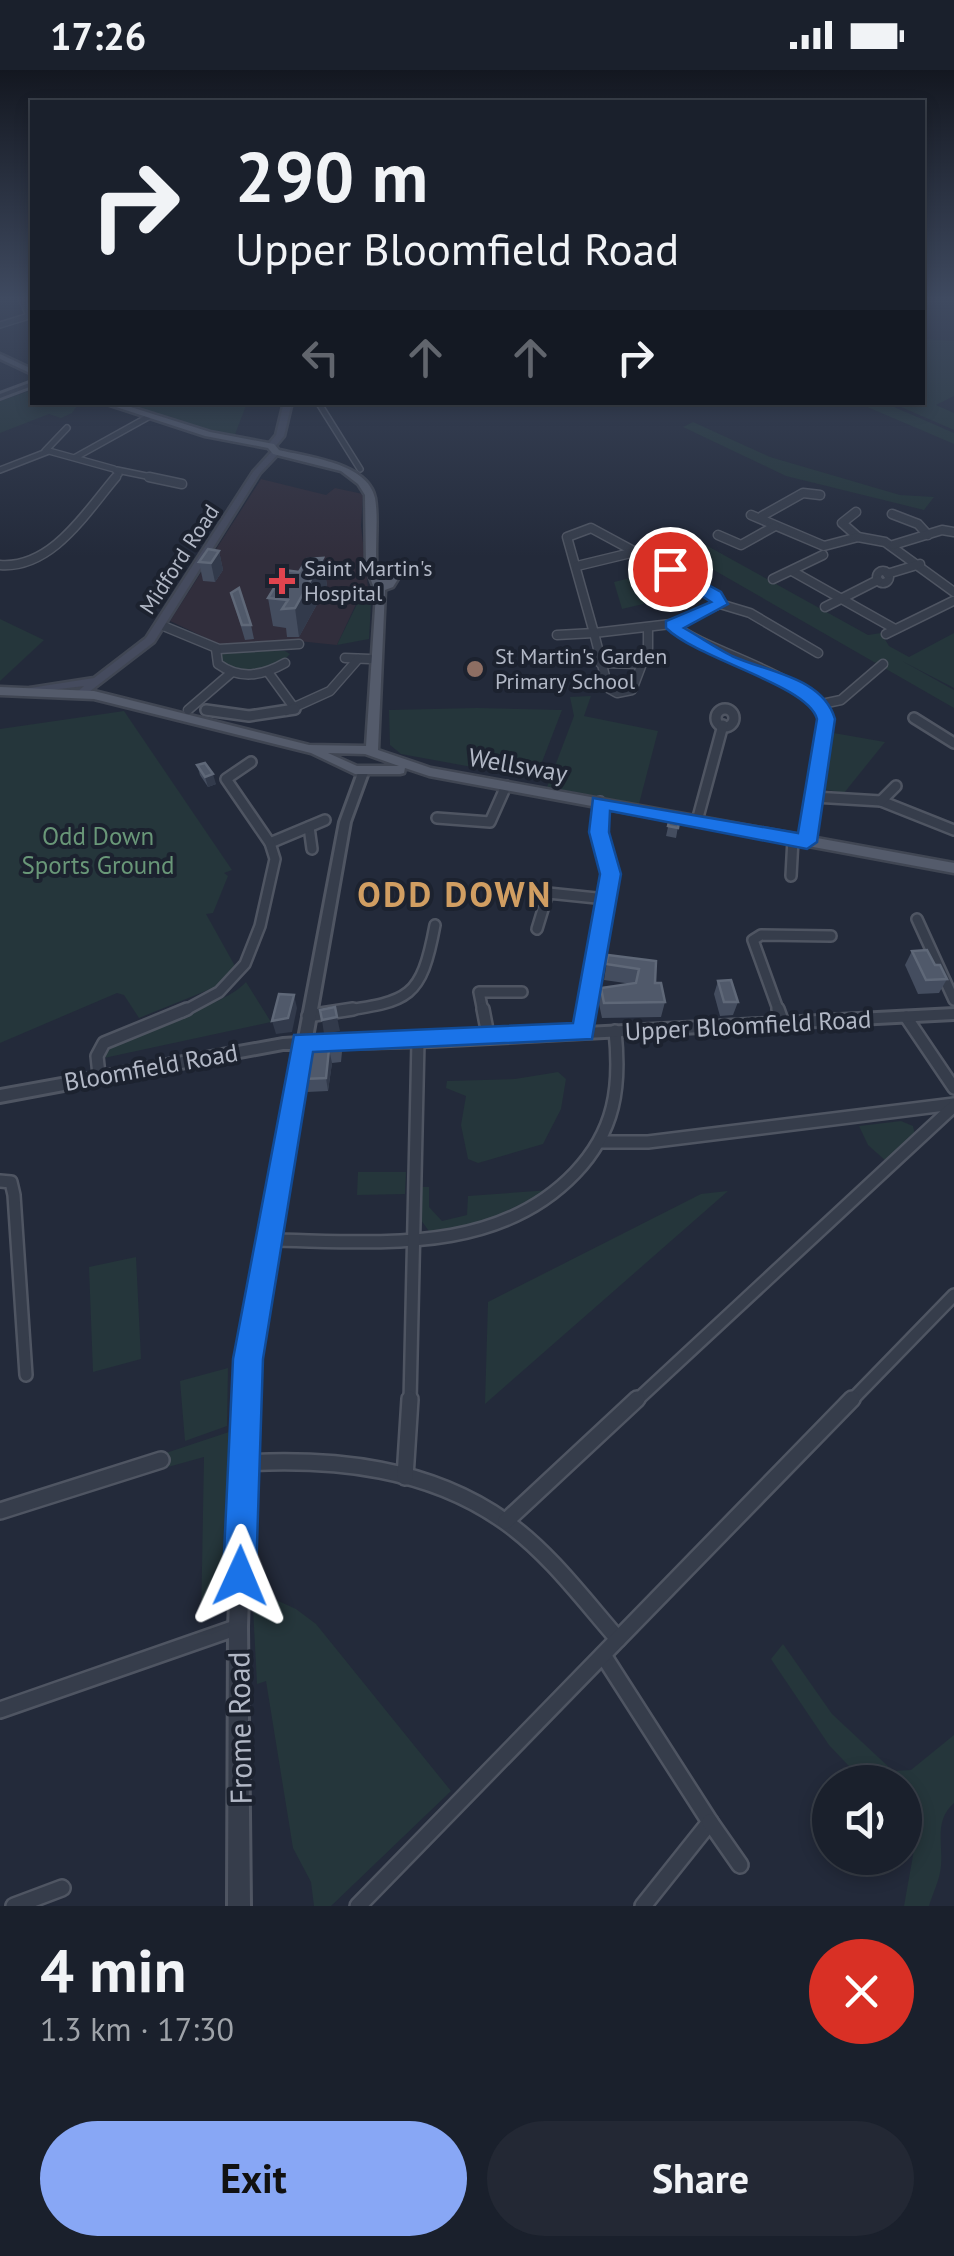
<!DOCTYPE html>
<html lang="en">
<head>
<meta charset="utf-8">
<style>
  :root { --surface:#1a202c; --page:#232834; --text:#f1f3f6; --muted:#9fa3a9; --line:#383e48; --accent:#88a7f5 }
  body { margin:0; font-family:"PT Sans",sans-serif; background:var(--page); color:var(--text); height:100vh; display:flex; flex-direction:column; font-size:38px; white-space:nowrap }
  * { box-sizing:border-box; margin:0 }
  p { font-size:32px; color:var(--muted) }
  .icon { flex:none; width:55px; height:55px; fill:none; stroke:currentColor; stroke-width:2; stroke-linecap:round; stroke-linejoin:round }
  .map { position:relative; height:1836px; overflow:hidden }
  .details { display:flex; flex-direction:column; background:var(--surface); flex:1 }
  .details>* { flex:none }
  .top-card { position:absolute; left:30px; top:30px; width:895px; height:305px; border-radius:0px; box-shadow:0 5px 15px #0003,0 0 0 2px var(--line); background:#1a202c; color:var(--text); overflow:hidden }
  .fabs { position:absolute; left:812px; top:1695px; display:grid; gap:20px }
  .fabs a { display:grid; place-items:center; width:110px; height:110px; border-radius:50%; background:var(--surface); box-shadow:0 5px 15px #0003,0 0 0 2px var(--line); font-size:50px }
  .pin { position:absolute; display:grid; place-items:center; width:85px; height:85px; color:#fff; margin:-42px; border:5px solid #fff; border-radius:50%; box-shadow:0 2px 10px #0007 }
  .me { position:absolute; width:110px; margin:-55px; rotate:1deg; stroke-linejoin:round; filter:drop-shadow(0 0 8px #0008) }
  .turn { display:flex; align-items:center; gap:35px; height:210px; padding:0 40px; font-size:45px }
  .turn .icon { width:130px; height:130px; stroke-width:2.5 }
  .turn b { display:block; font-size:70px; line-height:85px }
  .lanes { display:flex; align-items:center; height:95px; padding:0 40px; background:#0003; justify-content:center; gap:50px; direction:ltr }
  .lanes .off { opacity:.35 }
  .round { display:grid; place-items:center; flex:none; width:105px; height:105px; border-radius:52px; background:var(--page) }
  .headline { display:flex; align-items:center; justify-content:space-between; height:170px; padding:0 40px }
  h1 { font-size:60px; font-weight:600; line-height:75px }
  .primary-button { display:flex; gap:20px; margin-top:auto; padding:20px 40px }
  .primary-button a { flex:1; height:115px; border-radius:60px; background:var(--accent); color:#111; font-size:40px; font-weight:600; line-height:115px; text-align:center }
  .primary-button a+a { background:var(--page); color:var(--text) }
  .status { display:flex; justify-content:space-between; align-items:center; height:70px; padding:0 50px; background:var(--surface); direction:ltr }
  .status svg { height:28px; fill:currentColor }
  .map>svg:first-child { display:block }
</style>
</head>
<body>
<div class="status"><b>17:26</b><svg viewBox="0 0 49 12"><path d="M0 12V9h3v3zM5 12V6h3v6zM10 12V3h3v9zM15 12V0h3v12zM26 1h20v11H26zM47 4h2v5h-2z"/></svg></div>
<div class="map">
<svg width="954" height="1836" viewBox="0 0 954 1836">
  <rect width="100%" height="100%" fill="#232a3a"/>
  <!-- medical -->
  <path fill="#312e3c" d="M261 409 326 425 335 418 363 424 361 456 370 535 356 534 337 575 298 571 221 575 170 551Z"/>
  <!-- green -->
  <g fill="#25363b">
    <path d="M923 269 954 271V326L936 335 954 343V360L892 333 922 332Z"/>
    <path d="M32 320V332L79 333 72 343 61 348 49 344 0 363V331Z"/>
    <path d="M113 333H247L234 367Z"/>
    <path d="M858 333H885L954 363V374Z"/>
    <path d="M693 352 770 387 900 425 934 427 924 440 786 406 683 357Z"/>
    <path d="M684 463 868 565 881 563 889 576 909 587 954 563V618L902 591 954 620V638L665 472Z"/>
    <path d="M638 506 673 527 622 539 614 512Z"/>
    <path d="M357 534H371L369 569 337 575Z"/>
    <path d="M0 549 44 570 0 611Z"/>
    <path d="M245 578 285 581 290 584C272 604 247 602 221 595L219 582Z"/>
    <path d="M591 626 584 646 658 661 639 734 547 717 574 646 570 627Z"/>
    <path d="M477 638 562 640 542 692 516 705 401 684 390 675 389 640Z"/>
    <path d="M124 641 232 800 224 803 228 806 213 843 206 844 235 896 218 916 139 948 124 925 117 923 0 973V659Z"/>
    <path d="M828 662 885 672 844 723 823 719Z"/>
    <path d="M246 912 271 952 104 988C121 951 216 945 246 912Z"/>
    <path d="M558 1002 566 1009 561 1039 543 1074 478 1093 468 1089 461 1055 466 1026 446 1018 447 1011 515 1009Z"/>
    <path d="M901 1051 913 1056 915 1065 886 1091 868 1075 859 1056Z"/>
    <path d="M358 1102H406L405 1124 357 1125Z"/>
    <path d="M419 1117H429V1137L442 1151 467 1145 468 1126 550 1120 465 1161 431 1164 418 1146Z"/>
    <path d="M728 1121 485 1334 488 1232 701 1124Z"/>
    <path d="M136 1187 141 1289 93 1302 89 1197Z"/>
    <path d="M228 1298 227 1356 185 1371 180 1311Z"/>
    <path d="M229 1362 225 1526 212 1547 201 1552 204 1387 168 1397 166 1383Z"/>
    <path d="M252 1519 296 1539 316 1554 451 1721 331 1836H314L311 1812 293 1778 266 1611 257 1614Z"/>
    <path d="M783 1574 832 1644 893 1701 911 1700 954 1665V1733C934 1751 943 1772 941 1796 940 1809 933 1823 929 1836H904L917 1763 905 1746V1712H864L829 1675 771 1589Z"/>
  </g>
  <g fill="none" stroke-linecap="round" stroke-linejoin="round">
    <!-- minor-far4 casing -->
    <g stroke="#4f5562" stroke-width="8">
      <g id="minor-far4">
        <path d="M0 255 29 246 22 230"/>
        <path d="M318 332 360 399"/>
        <path d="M45 381 67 358"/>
        <path d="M76 387 148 347"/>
        <path d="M0 400 49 381 114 399 119 404 114 409"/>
        <path d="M117 400 161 409"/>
      </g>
    </g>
    <!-- minor-far3 casing -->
    <g stroke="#4f5562" stroke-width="11">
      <g id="minor-far3">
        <path d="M149 407 182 414"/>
        <path d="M856 442 842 453 858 467"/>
        <path d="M892 444 918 454 928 465"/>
        <path d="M751 445 824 476 858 467 885 472 954 522"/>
        <path d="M764 450 762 446 803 423 820 425"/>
        <path d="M591 458 715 525 720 534 671 554 594 563 567 467Z"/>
        <path d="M718 465 741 475 775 456"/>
        <path d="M893 475 942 460 954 462"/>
        <path d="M0 495C52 499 86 442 116 407"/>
        <path d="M577 496 639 481"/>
        <circle cx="883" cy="507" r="6"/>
        <path d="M792 501 895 559"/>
        <path d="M887 504 920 494"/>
        <path d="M773 509 823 485"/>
        <path d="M720 534 750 543 818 583"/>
        <path d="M825 537 878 510"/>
        <path d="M671 554C711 584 797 602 822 641"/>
        <path d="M161 555 219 579 299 574"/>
        <path d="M886 564 953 531"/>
        <path d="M557 565 594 563 608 618 617 623 632 620 648 578V559"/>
        <path d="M216 579 218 594C240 610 262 606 285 593"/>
        <path d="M345 588 370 589"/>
        <path d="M600 593 642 594"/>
        <path d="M268 602 295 639"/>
        <path d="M822 634 841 630 883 594"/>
        <path d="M188 640 231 603"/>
        <path d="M206 640 212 641"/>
        <path d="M286 641 330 621 358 589"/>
      </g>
    </g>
    <!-- minor-far2 casing -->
    <g stroke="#4f5562" stroke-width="14">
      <g id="minor-far2">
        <circle cx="725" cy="648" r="9"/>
        <path d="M206 640 249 646 295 639"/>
        <path d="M914 648 954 673"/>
        <path d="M814 727 881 731 954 760"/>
        <path d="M881 731 896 716"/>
        <path d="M437 748 490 752 506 716"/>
        <path d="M697 751 723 655"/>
        <path d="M309 757 312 779"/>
        <path d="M807 772 826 649 821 639"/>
        <path d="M270 773 325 750"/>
        <path d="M791 806 793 769"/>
        <path d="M917 849 954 930"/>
        <path d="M537 859 548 823 606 829"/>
        <path d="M182 942 219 922 245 894 260 856 275 789 270 773 226 709 251 692"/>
        <path d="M336 942C408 931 421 931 435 855"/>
        <path d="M483 942 479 922H522"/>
        <path d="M587 942 610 804 599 762 600 732"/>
        <path d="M779 942 753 870 761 865 831 866"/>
      </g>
    </g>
    <!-- minor-far1 casing -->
    <g stroke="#4f5562" stroke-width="16">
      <g id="minor-far1">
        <path d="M483 939 488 965"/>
        <path d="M778 939 783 953"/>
        <path d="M308 946 353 939"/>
        <path d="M906 947 954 1018"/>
        <path d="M584 962 588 939"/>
        <path d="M99 1005 97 986 104 973 187 939"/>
        <path d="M600 1072H648L954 1034"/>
        <path d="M0 1111 11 1112 14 1125 26 1305"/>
        <path d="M268 1170C373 1171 495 1187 575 1103 615 1061 621 1017 615 961"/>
        <path d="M410 1332 418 971"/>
        <path d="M635 1332 954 1036"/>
        <path d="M850 1332 954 1225"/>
      </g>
    </g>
    <!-- minor casing -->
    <g stroke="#4f5562" stroke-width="20">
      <g id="minor">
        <path d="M243 1393C334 1388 430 1397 507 1453 550 1484 583 1529 618 1569"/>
        <path d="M405 1407 410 1329"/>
        <path d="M0 1441 161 1390"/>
        <path d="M506 1451 637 1329"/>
        <path d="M603 1585 710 1752 643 1836"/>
        <path d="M0 1640 238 1557"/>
        <path d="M710 1752 740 1795"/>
        <path d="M14 1836 62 1818"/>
        <path d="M358 1836 852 1329"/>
      </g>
    </g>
    <!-- tertiary casing -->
    <g stroke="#4f5562" stroke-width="6">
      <g id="tertiary">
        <path d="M32 312V316L0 328V324Z"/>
        <path d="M364 697 369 700 350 752 312 968 431 966 954 939V949L431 976 311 979 256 1289 247 1557 250 1836H228L229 1557 240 1289 297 979H283L0 1032V1020L283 969 299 968 340 752 359 700Z"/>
      </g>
    </g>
    <!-- secondary casing -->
    <g stroke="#404653" stroke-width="5">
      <g id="secondary">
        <path d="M284 332H292L284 366 274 378H268L267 376 276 365Z"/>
        <path d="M273 380 280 382 260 403 154 572 85 625H77L76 623 84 616 26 623 25 621 30 618 94 608 146 568 253 402Z"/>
      </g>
    </g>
    <!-- primary casing -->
    <g stroke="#404653" stroke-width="5">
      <g id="primary">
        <path d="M0 284 32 299V304L0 289Z"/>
        <path d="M101 332H115L210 362 274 374 279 380C308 387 368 393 375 428 379 452 374 477 377 501L391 500 398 509 393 517 385 520 378 680 431 698 954 793V803L429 706 405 698 404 703 400 704H355L311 683 94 629 0 625V617L94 621 309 675 366 676 376 523 366 498 365 425 358 414 341 401 273 384 268 378 205 366ZM328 683 365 684 399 696H357Z"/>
      </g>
    </g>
    <!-- minor-far4 -->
    <use href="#minor-far4" stroke="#363d4b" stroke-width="5"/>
    <!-- minor-far3 -->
    <use href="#minor-far3" stroke="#363d4b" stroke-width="8"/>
    <!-- minor-far2 -->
    <use href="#minor-far2" stroke="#363d4b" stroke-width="9"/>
    <!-- minor-far1 -->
    <use href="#minor-far1" stroke="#363d4b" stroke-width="11"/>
    <!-- minor -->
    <use href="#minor" stroke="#363d4b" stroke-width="15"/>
    <!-- tertiary -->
    <use href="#tertiary" fill="#363d4b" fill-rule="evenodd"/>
    <!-- secondary -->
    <use href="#secondary" fill="#454b5e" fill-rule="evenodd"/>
    <!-- primary -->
    <use href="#primary" fill="#545b6b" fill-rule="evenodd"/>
  </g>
  <!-- wall -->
  <g fill="#444d5f">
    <path d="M219 481 223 500 215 512 203 511 199 492Z"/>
    <path d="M323 488 327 516 299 567H287L286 558 273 556 268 528 299 502Z"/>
    <path d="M231 523 251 555 254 569 245 570Z"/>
    <path d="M197 695 216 714 208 717 200 705Z"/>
    <path d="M671 744 680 746 676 768 666 766Z"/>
    <path d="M912 881 935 895 947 909 939 923 918 924 905 895Z"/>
    <path d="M608 885 656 891 655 913 665 932 661 947 602 948 599 934 601 918 632 914 604 910Z"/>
    <path d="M718 911 738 932 733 945 720 946 714 924Z"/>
    <path d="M339 969 342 982 341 992 332 993 328 1021 307 1022 304 1009 316 975Z"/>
  </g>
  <!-- shaded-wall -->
  <g fill="#323a4b">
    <path d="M219 481 223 500 215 512 211 493Z"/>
    <path d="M323 488 327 516 299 567 295 538Z"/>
    <path d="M213 704 216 714 208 717 205 707Z"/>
    <path d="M294 925 297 938 292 962 276 964 272 951Z"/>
    <path d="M337 947 340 961 324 964 322 950Z"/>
    <path d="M329 979 332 993 328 1021 326 1008Z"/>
  </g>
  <!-- building -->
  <g fill="#50596a" stroke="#5f6878" stroke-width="2.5">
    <path d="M208 479 219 481 211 493 199 492Z"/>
    <path d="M323 488 295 538 282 539 288 530 268 528 285 500 299 502 307 489Z"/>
    <path d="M239 518 251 555H242L231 523Z"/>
    <path d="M205 693 213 704 205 707 197 695Z"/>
    <path d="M671 744 680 746 678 758 668 756Z"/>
    <path d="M927 880 935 895H940L947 909 926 910 912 881Z"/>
    <path d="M608 885 656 891 655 913H661L665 932 604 933 601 918 636 913 639 899 606 894Z"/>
    <path d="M731 910 738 932H724L718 911Z"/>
    <path d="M279 924 294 925 288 948 272 951Z"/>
    <path d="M335 937 337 947 322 950 320 940Z"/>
    <path d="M339 969V979H329L326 1008 304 1009 310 975H316V970Z"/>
  </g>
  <!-- sky -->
  <linearGradient id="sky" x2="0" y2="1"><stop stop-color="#131720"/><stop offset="0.47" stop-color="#3f4a60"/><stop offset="1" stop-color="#3f4a60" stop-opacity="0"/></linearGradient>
  <rect width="954" height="487" fill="url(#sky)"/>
  <!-- route -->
  <path fill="#1a73e8" stroke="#114b97" stroke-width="2.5" d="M670 494 721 522 728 534 684 558C700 567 716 578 732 586 767 602 823 607 835 649L817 772 807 779 610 741 609 762 621 804 592 969 313 982 263 1289 256 1506 251 1518 240 1523 228 1518 223 1506 233 1289 294 965 573 953 600 804 589 762 593 728 798 763 817 649C808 615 699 590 666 558V551L711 532 665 502 663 499Z"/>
  <!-- markers -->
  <path fill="#e0444e" stroke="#1c222f" stroke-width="4" d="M277 496h10v10h10v10h-10v10h-10v-10h-10v-10h10z"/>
  <circle fill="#8d6e63" stroke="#1c222f" stroke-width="4" cx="475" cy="599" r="10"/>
  <g text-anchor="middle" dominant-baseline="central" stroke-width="8" stroke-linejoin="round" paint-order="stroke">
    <!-- far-street labels -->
    <g font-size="22" fill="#b2b8c6" stroke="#1c222f">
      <text transform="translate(179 489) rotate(-57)">Midford Road</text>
    </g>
    <!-- far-poi labels -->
    <g font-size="22" fill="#b2b8c6" stroke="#1c222f" text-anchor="start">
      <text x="304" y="498">Saint Martin's<tspan x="304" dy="25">Hospital</tspan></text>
      <text x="495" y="586">St Martin's Garden<tspan x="495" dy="25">Primary School</tspan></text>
    </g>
    <!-- street labels -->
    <g font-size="25" fill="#b2b8c6" stroke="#1c222f">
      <text transform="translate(518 695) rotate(10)">Wellsway</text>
      <text transform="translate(748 955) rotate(-3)">Upper Bloomfield Road</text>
      <text transform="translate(151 997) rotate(-10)">Bloomfield Road</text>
    </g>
    <!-- park labels -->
    <g font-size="25" fill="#699778" stroke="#1c222f">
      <text x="98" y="766">Odd Down<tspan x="98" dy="29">Sports Ground</tspan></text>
    </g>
    <!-- near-street labels -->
    <g font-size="30" fill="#b2b8c6" stroke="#1c222f">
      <text transform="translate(239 1658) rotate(-91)">Frome Road</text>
    </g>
    <!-- district labels -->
    <g font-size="35" font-weight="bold" letter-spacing="2.5" fill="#d19e62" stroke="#1c222f">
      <text x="455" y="824">ODD DOWN</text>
    </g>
  </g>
</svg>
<div class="fabs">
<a><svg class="icon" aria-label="sound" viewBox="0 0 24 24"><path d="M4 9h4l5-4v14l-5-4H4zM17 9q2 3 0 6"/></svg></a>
</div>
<div class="pin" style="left:670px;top:499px;background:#d93025"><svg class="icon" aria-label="arrive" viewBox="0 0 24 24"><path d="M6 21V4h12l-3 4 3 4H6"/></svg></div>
<svg class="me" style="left:240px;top:1506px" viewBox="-20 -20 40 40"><path d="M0-17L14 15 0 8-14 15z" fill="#1a73e8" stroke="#fff" stroke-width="4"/></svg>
<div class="top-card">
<div class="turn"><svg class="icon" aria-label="right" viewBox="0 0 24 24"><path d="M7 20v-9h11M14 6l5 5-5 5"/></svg><div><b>290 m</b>Upper Bloomfield Road</div></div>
<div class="lanes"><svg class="icon off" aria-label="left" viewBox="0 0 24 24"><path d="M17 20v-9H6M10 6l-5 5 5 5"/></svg><svg class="icon off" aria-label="ahead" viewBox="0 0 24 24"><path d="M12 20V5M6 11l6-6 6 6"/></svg><svg class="icon off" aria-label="ahead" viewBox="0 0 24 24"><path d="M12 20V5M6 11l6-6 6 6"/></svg><svg class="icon" aria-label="right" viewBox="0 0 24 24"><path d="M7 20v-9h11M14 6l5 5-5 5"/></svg></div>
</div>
</div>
<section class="details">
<div class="headline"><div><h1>4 min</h1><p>1.3 km · 17:30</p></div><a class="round" style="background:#d93025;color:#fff"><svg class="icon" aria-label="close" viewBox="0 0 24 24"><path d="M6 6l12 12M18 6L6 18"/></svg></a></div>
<div class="primary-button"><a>Exit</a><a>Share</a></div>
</section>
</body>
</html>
